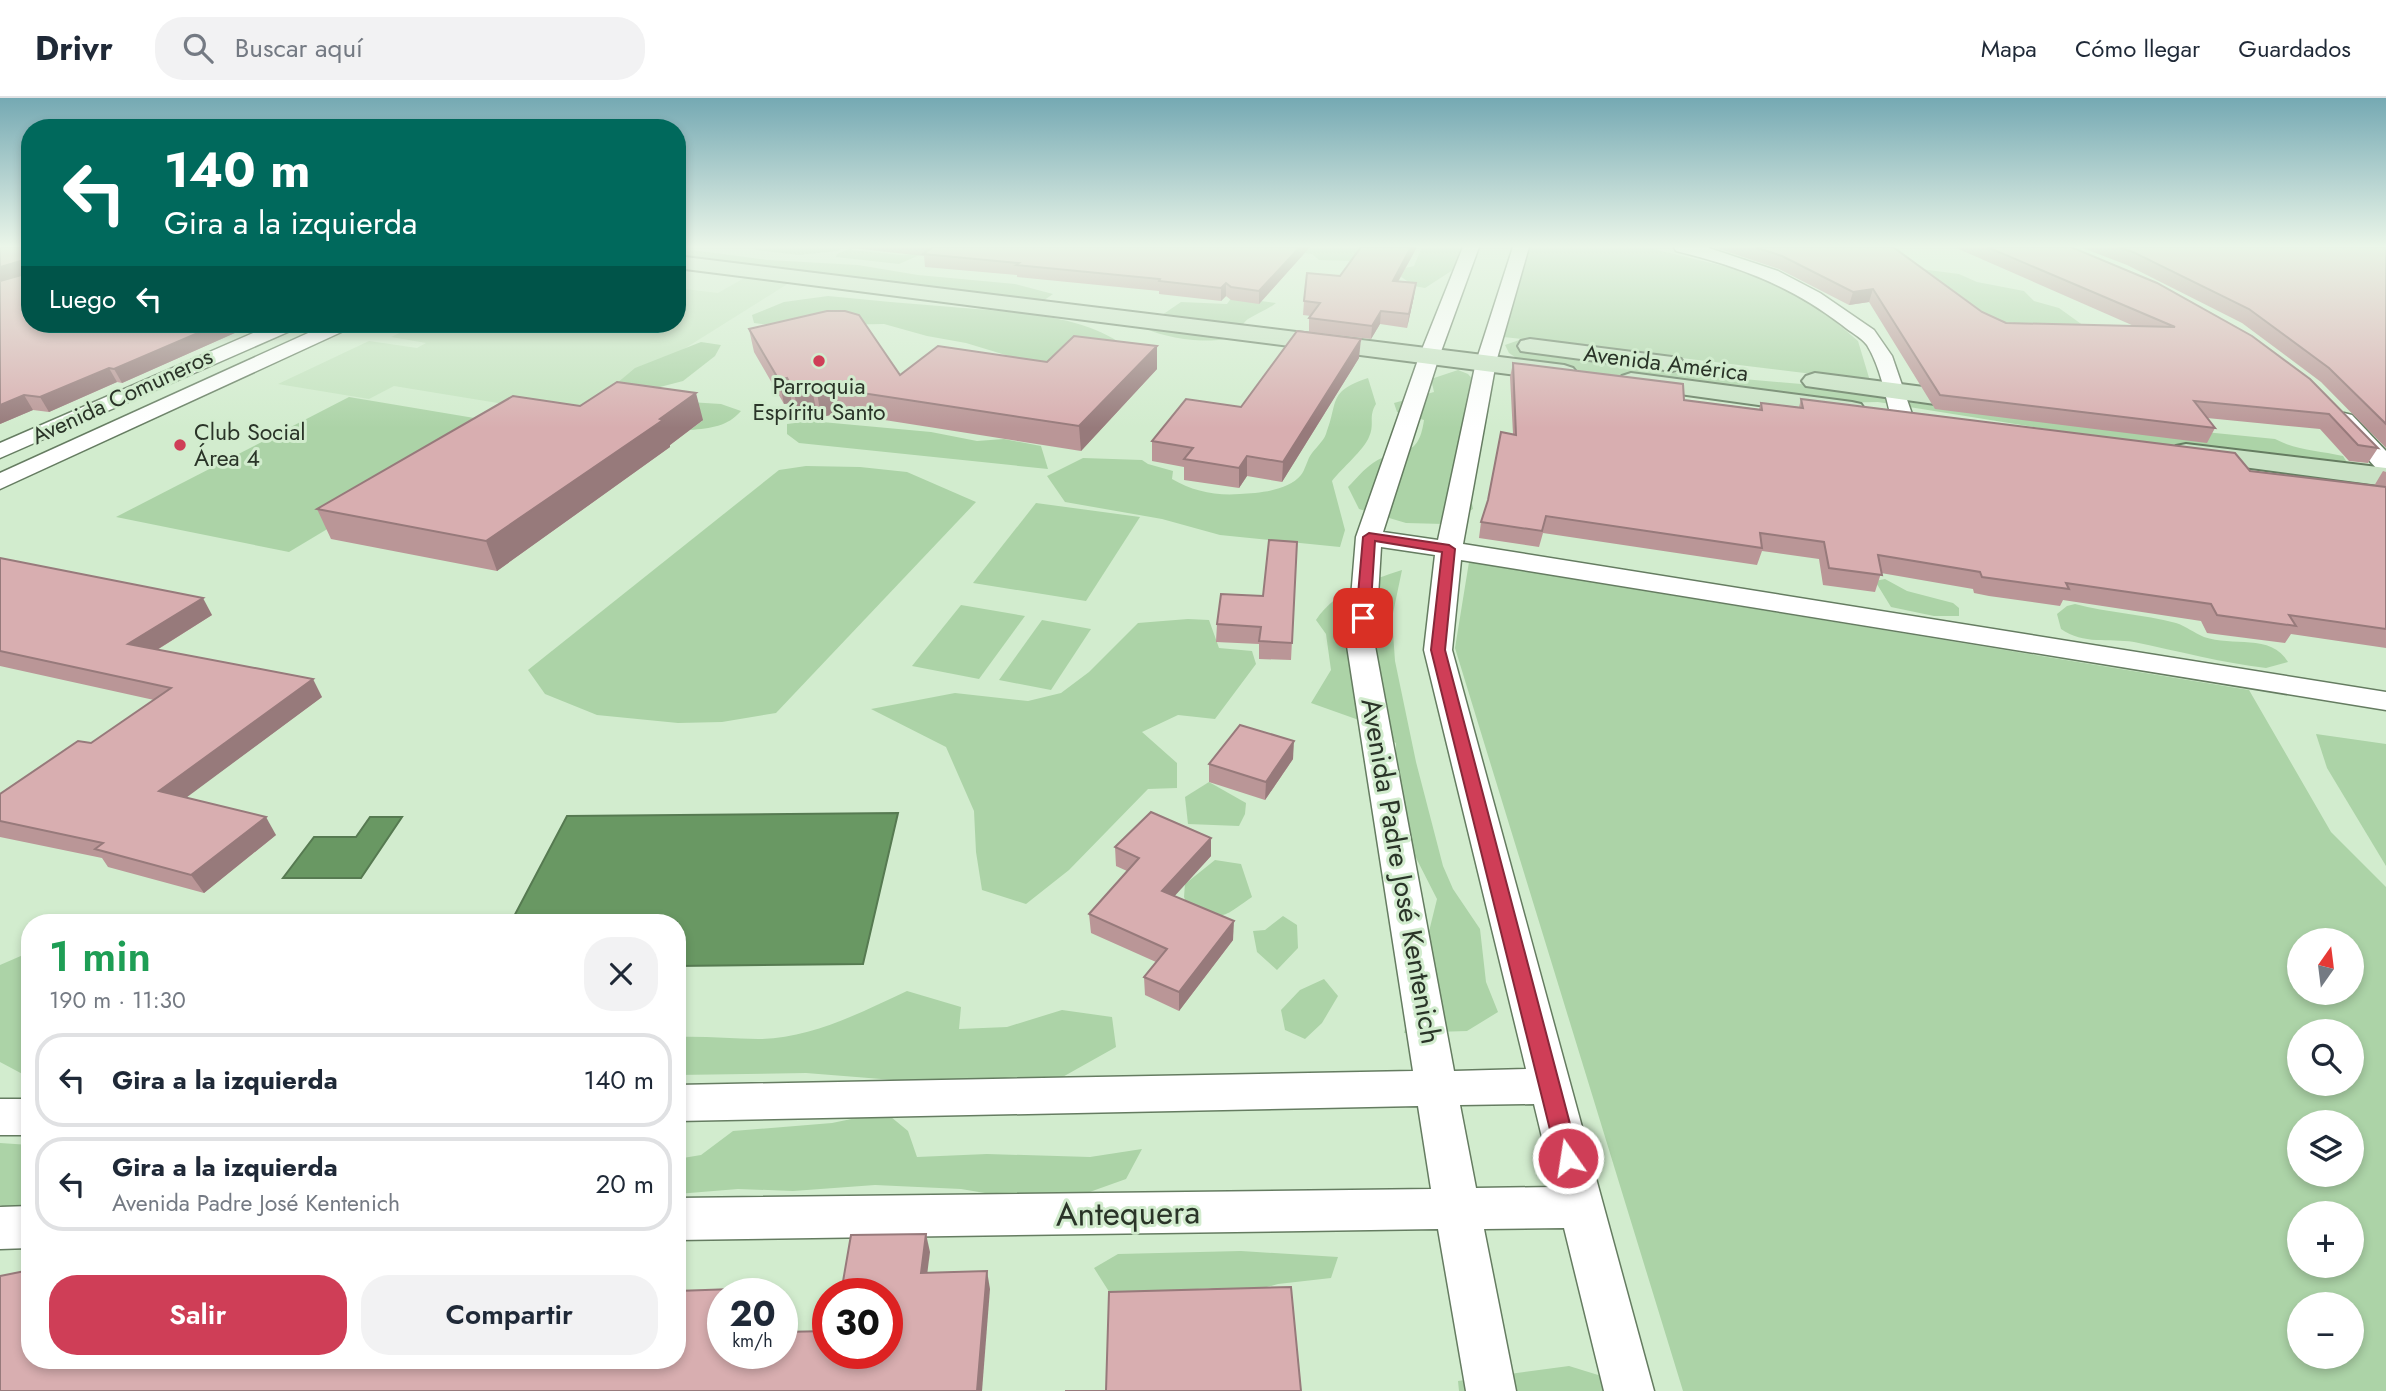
<!DOCTYPE html>
<html lang="es">
<head>
<meta charset="utf-8">
<style>
  :root { --surface:#fff; --page:#f2f2f3; --text:#1f2937; --muted:#747a83; --line:#e0e1e3; --accent:#cf3e57 }
  body { margin:0; font-family:Jost,sans-serif; background:var(--page); color:var(--text); height:100vh; display:flex; flex-direction:column; font-size:26px; white-space:nowrap }
  * { box-sizing:border-box; margin:0 }
  p { font-size:23px; color:var(--muted) }
  .icon { flex:none; width:38px; height:38px; fill:none; stroke:currentColor; stroke-width:2; stroke-linecap:round; stroke-linejoin:round }
  .map { position:relative; flex:1; overflow:hidden }
  .panel { position:absolute; left:21px; top:816px; width:665px; height:455px; display:flex; flex-direction:column; background:var(--surface); border-radius:28px; box-shadow:0 4px 10px #0003 }
  .panel>* { flex:none }
  .guide { position:absolute; left:21px; top:21px; width:665px; height:214px; border-radius:28px; box-shadow:0 4px 10px #0003; background:#00695c; color:#fff; overflow:hidden }
  .needle { width:46px; rotate:14deg }
  .fabs { position:absolute; left:2287px; top:830px; display:grid; gap:14px }
  .fabs a { display:grid; place-items:center; width:77px; height:77px; border-radius:50%; background:var(--surface); box-shadow:0 4px 10px #0003; font-size:35px }
  .speed { position:absolute; left:707px; top:1180px; display:flex; gap:14px; font-size:35px; font-weight:700; text-align:center }
  .speed>* { display:grid; place-content:center; width:91px; height:91px; border-radius:50%; background:var(--surface); box-shadow:0 4px 10px #0003; line-height:1 }
  .speed small { font-size:18px; font-weight:400 }
  .speed .limit { border:10px solid #d22; background:#fff; color:#111 }
  .pin { position:absolute; display:grid; place-items:center; width:60px; height:60px; color:#fff; margin:-30px; border-radius:14px; box-shadow:0 4px 10px #0006 }
  .me { position:absolute; width:77px; margin:-38px; rotate:347deg; stroke-linejoin:round; filter:drop-shadow(0 0 5px #0008) }
  .turn { display:flex; align-items:center; gap:24px; height:147px; padding:0 28px; font-size:32px }
  .turn .icon { width:91px; height:91px; stroke-width:2.5 }
  .turn b { display:block; font-size:49px; line-height:60px }
  .then { display:flex; align-items:center; height:66px; padding:0 28px; background:#0003; gap:14px; font-size:26px }
  .round { display:grid; place-items:center; flex:none; width:74px; height:74px; border-radius:28px; background:var(--page) }
  .overview { display:flex; align-items:center; justify-content:space-between; height:119px; padding:0 28px }
  h1 { font-size:42px; font-weight:600; line-height:52px; color:#1e9e55 }
  .button { display:flex; gap:14px; margin-top:auto; padding:14px 28px }
  .button a { flex:1; height:80px; border-radius:28px; background:var(--accent); color:#fff; font-size:28px; font-weight:600; line-height:80px; text-align:center }
  .button a+a { background:var(--page); color:var(--text) }
  ul { padding:0; list-style:none }
  li { display:flex; align-items:center; gap:21px; height:94px; margin:0 14px 10px; padding:0 14px; border:4px solid var(--line); border-radius:28px }
  li div { flex:1 }
  li b { display:block; font-size:26px }
  li em { font-style:normal }
  header { display:flex; align-items:center; gap:42px; box-sizing:border-box; height:98px; padding:0 35px; background:var(--surface); border-bottom:2px solid var(--line) }
  header strong { font-size:33px }
  nav { display:flex; gap:38px; margin-inline-start:auto; font-size:24px }
  .search { width:490px; height:63px; background:var(--page); display:flex; align-items:center; gap:18px; box-sizing:border-box; padding:0 24px; border-radius:28px; color:var(--muted); font-size:26px }
  .map>svg:first-child { display:block }
</style>
</head>
<body>
<header>
<strong>Drivr</strong>
<div class="search"><svg class="icon" aria-label="search" viewBox="0 0 24 24"><circle cx="10" cy="10" r="6"/><path d="M15 15l6 6"/></svg>Buscar aquí</div>
<nav><a>Mapa</a><a>Cómo llegar</a><a>Guardados</a></nav>
</header>
<div class="map">
<svg width="2386" height="1293" viewBox="0 0 2386 1293">
  <rect width="100%" height="100%" fill="#d2ecce"/>
  <!-- built -->
  <path fill="#c4e3bf" d="M746 179 789 185 577 318 394 288 369 301 278 286 369 243 417 250 426 245 391 239 410 230 442 235 460 226H677V190L718 195Z"/>
  <!-- green -->
  <g fill="#acd3a7" fill-rule="evenodd">
    <path d="M753 149H842L838 153 799 157 756 152Z"/>
    <path d="M854 149 852 152 901 157 924 155 899 166 836 159 837 156Z"/>
    <path d="M1222 149H1361L1352 163 1319 162 1312 156 1290 153Z"/>
    <path d="M1422 149H1463L1459 168 1425 190 1414 188 1400 178 1405 170 1414 168Z"/>
    <path d="M1521 149H1645L1744 173 1817 208 1858 243 1870 283 1533 242 1675 275 1836 289 1914 305 2275 341C2298 353 2318 352 2343 358L2348 366 2255 359 2065 334 1878 304 1828 305 1786 313 1524 265 1509 255 1505 247 1522 241 1494 238Z"/>
    <path d="M677 150 768 162 858 167 918 177 1015 186 1053 196 1043 203 677 161Z"/>
    <path d="M1905 169 1959 176 1977 184 2024 193 2034 203 2059 210 2084 228 2000 229Z"/>
    <path d="M828 198C870 202 911 206 952 209 1004 214 1082 215 1124 248L1042 268 966 245 927 238 884 226 776 228 754 225 752 217 784 204Z"/>
    <path d="M1232 199 1276 205C1267 212 1258 215 1248 221 1242 225 1240 234 1234 238 1214 248 1161 240 1143 229V219L1162 217 1181 204 1227 206Z"/>
    <path d="M701 244 721 247 715 258 683 283 637 295 610 291 635 270Z"/>
    <path d="M1458 272 1468 276 1476 285 1467 326 1459 342 1473 411 1444 426 1406 425 1359 411 1348 389C1356 381 1364 371 1373 365 1400 347 1418 364 1424 322L1397 314 1394 305 1434 294 1431 281Z"/>
    <path d="M1368 280 1376 306C1368 319 1375 326 1369 339 1364 352 1342 370 1332 383L1345 432 1340 449 1220 437 1162 421 1065 404 1047 378 1083 360 1142 362 1148 366 1173 373 1172 381C1192 393 1216 398 1240 396 1258 395 1288 393 1301 377 1305 372 1307 363 1310 358 1315 350 1323 344 1326 336 1339 303 1327 294 1368 280Z"/>
    <path d="M349 299 504 325 289 454 116 419Z"/>
    <path d="M689 304 721 306 741 313C727 329 711 330 690 332L702 323Z"/>
    <path d="M811 323 931 334 977 343 1004 341 1041 348 1048 371 799 345 787 336V326Z"/>
    <path d="M806 368 860 369 907 374 976 404 776 615 722 624 678 625 597 617 545 596 528 572 779 372Z"/>
    <path d="M1036 405 1140 419 1086 503 973 485Z"/>
    <path d="M1469 464 2249 592 2331 734 2386 789V1293H1683L1455 550ZM2300 842H2352V894H2300ZM2300 933H2352V985H2300ZM2300 1024H2352V1076H2300ZM2300 1115H2352V1167H2300ZM2300 1206H2352V1258H2300Z"/>
    <path d="M1402 472 1392 520 1395 563 1416 664 1443 768 1453 791 1480 831 1486 884 1498 914 1467 933 1404 935 1437 801 1412 752 1395 702 1396 645 1356 621 1311 605 1331 572 1326 536 1316 522C1336 492 1369 483 1402 472Z"/>
    <path d="M1885 481 1907 493 1953 505 1959 510V518H1934L1891 509 1875 483Z"/>
    <path d="M2075 506C2108 515 2143 516 2176 525 2186 528 2194 535 2204 539 2232 549 2271 535 2288 564L2266 570C2222 565 2178 553 2134 544 2108 540 2084 547 2061 531L2057 516 2067 508Z"/>
    <path d="M961 507 1025 518 979 581 912 568Z"/>
    <path d="M1188 521 1209 522 1219 550 1252 553 1256 566 1215 621 1178 617 1142 634 1177 665V690L1148 691 1069 772 1026 806 982 792 976 754 974 713 946 649 871 611 955 595 1028 603 1061 595 1089 574 1138 525Z"/>
    <path d="M1042 522 1091 531 1051 592 999 582Z"/>
    <path d="M2316 636 2386 646V768L2327 670Z"/>
    <path d="M1209 684 1246 705 1245 716 1239 728 1188 726 1185 699Z"/>
    <path d="M1215 762 1241 766 1252 799C1223 819 1224 823 1189 812L1184 799 1185 786Z"/>
    <path d="M1283 818 1297 827 1298 850 1277 872 1257 854 1253 833 1265 832Z"/>
    <path d="M30 854V980L0 964V867Z"/>
    <path d="M1324 881 1338 898 1322 925 1305 941 1285 932 1281 912 1300 892Z"/>
    <path d="M907 893 961 909 959 931 1007 929 1062 912 1112 919 1116 949 1059 981 944 986 806 975 677 977V939C705 938 731 941 758 941 810 941 862 914 907 893Z"/>
    <path d="M885 1014 908 1033 917 1059 987 1056 1090 1059 1142 1051 1126 1081 1084 1096 1021 1101 961 1091 875 1087 793 1093 738 1091 677 1096V1061L701 1057 733 1033 832 1025Z"/>
    <path d="M0 1045 30 1047V1119L0 1107Z"/>
    <path d="M1241 1153 1338 1159 1331 1180 1278 1186 1241 1196 1208 1190 1164 1194 1120 1211 1094 1170 1118 1156Z"/>
    <path d="M1569 1268 1650 1293H1459L1458 1283Z"/>
  </g>
  <!-- water -->
  <g fill="#699863" stroke="#567a51" stroke-width="2">
    <path d="M898 715 863 866 677 868V824H511L567 718Z"/>
    <path d="M370 719H402L361 780H283L314 739H356Z"/>
  </g>
  <g fill="none" stroke-linecap="round" stroke-linejoin="round">
    <!-- street casing -->
    <g stroke="#657c61" stroke-width="3">
      <g id="street">
        <path d="M1463 149H1479L1439 259 1383 434 1438 442 1476 264 1513 149H1529L1496 264 1463 446 2386 594V612L1461 462 1452 552 1654 1293H1604L1564 1130 1484 1131 1516 1293H1466L1438 1131 677 1142V1100L1431 1091 1418 1008 677 1023V987L1413 973 1347 548 1356 439 1419 259ZM1381 449 1435 457 1424 552 1526 971 1454 973 1375 548ZM1534 1006 1554 1089 1476 1090 1460 1007Z"/>
        <path d="M1674 149H1706L1778 173 1820 195 1874 232 1892 258 1913 319 1910 324H1894L1891 319C1885 296 1880 268 1867 247 1861 239 1850 234 1842 227 1791 188 1738 168 1676 153Z"/>
        <path d="M274 226H300L297 230 0 360V345Z"/>
        <path d="M328 226H353L350 230 0 391V375Z"/>
        <path d="M2344 315 2352 317 2386 353V374L2378 372 2336 327 2333 322 2336 317Z"/>
        <rect x="0" y="1001" width="30" height="36"/>
        <path d="M30 1108V1150L0 1151V1109Z"/>
      </g>
    </g>
    <!-- secondary casing -->
    <g stroke="#657c61" stroke-width="4">
      <g id="secondary">
        <path d="M677 158 1564 267 1573 270 1577 275 1573 280 1564 283 677 170Z"/>
        <path d="M1530 241 1672 259 1681 261 1684 266 1681 271 1672 273 1521 253 1518 248 1521 243Z"/>
        <path d="M1631 275 1852 304 1861 306 1865 312 1861 318 1852 320 1622 288 1618 283 1622 278Z"/>
        <path d="M1815 275 1978 296 1987 298 1991 304 1987 310 1978 312 1806 288 1802 283 1806 278Z"/>
        <path d="M2186 346 2386 370V388L2176 360 2172 354 2176 348Z"/>
      </g>
    </g>
    <!-- street -->
    <use href="#street" fill="#fff" fill-rule="evenodd"/>
    <!-- secondary -->
    <use href="#secondary" fill="#c9e2c5" fill-rule="evenodd"/>
  </g>
  <!-- wall -->
  <g fill="#ba9697">
    <path d="M843 149H1310L1259 206 1231 202 1226 198 1221 203 1159 196V193L1017 179V177L925 169 924 158Z"/>
    <path d="M1417 149 1398 184 1414 198 1407 230 1380 226 1371 241 1309 234V220L1311 218 1303 217 1304 203 1340 178Z"/>
    <path d="M1713 149H1893L1982 214 2006 225 2134 228 1954 149H2071L2157 185 2378 350 2368 365 2349 363 2320 331 2207 320 2215 330 2207 345 1935 311 1869 204 1849 207 1779 171Z"/>
    <path d="M2080 149H2386V350L2321 284 2242 225 2127 167Z"/>
    <path d="M30 226H233L237 234 122 285 117 284 49 314 33 312 0 326Z"/>
    <path d="M749 231 900 277 1047 264 1157 271 1081 353 840 315 821 319 816 311 798 314 792 305 784 306 754 254Z"/>
    <path d="M1359 260 1282 384 1247 378 1239 390 1184 382V369L1152 363V343L1241 309Z"/>
    <path d="M1513 265 1684 302 1759 311 1761 305 1799 309 1801 301 2250 373 2374 388 2383 373 2386 374V550L2291 536 2285 545 2207 535 2201 523 2063 502 2060 508 1989 498 1974 495 1973 491 1881 475 1875 494 1823 487 1819 461 1762 453 1757 467 1543 435 1539 449 1479 440 1481 424 1513 336 1510 279Z"/>
    <path d="M580 308 703 322 670 347V349L497 473 331 441 317 411Z"/>
    <path d="M1297 444 1291 562 1259 561V546L1216 544 1217 526 1263 498Z"/>
    <path d="M0 460 212 517 157 552 322 599 186 699 276 737 204 795 108 769 102 760 0 739V696L91 645 154 602 0 568Z"/>
    <path d="M1293 661 1265 702 1209 684V666Z"/>
    <path d="M1211 740V758L1174 798 1233 842 1179 913 1145 897 1144 879 1156 864 1091 835 1089 816 1127 773 1116 768 1115 749Z"/>
  </g>
  <!-- shaded-wall -->
  <g fill="#977a7b">
    <path d="M1300 149H1310L1259 206V193Z"/>
    <path d="M1411 149H1417L1391 196 1393 183Z"/>
    <path d="M24 162 30 175 0 184V169Z"/>
    <path d="M1226 185V198L1221 203V190Z"/>
    <path d="M1416 185 1414 198 1407 230 1409 216Z"/>
    <path d="M1873 191 1869 204 1849 207 1853 194Z"/>
    <path d="M1381 213 1380 226 1371 241 1372 228Z"/>
    <path d="M215 226H233L237 234 122 285 114 271Z"/>
    <path d="M1361 241 1359 260 1282 384 1283 364Z"/>
    <path d="M1157 248V271L1081 353 1079 328Z"/>
    <path d="M109 270 117 284 49 314 40 299Z"/>
    <path d="M787 280 792 305 784 306 779 282Z"/>
    <path d="M811 286 816 311 798 314 793 290Z"/>
    <path d="M836 291 840 315 821 319 817 294Z"/>
    <path d="M696 295 703 322 670 347V349L497 473 486 443Z"/>
    <path d="M24 297 33 312 0 326V307Z"/>
    <path d="M1247 358V378L1239 390V370Z"/>
    <path d="M203 500 212 517 139 563 128 546Z"/>
    <path d="M313 581 322 599 171 711 159 693Z"/>
    <path d="M1294 643 1293 661 1265 702 1266 684Z"/>
    <path d="M266 719 276 737 204 795 191 777Z"/>
    <path d="M1211 740V758L1162 812V793Z"/>
    <path d="M1234 823 1233 842 1179 913V894Z"/>
    <path d="M926 1136 930 1154 925 1193 921 1175Z"/>
    <path d="M987 1173 990 1191 982 1293H977Z"/>
  </g>
  <!-- building -->
  <g fill="#d8aeb0" stroke="#977a7b" stroke-width="2">
    <path d="M0 149H30V226H219L114 271 109 270 40 299 24 297 0 307V183L25 176 24 162 0 169Z"/>
    <path d="M933 149H1300L1259 193 1231 189 1226 185 1221 190 1159 183 1160 181 1016 167 1019 165 923 156Z"/>
    <path d="M1361 149H1411L1393 183 1416 185 1409 216 1381 213 1372 228 1309 220 1320 205 1304 203 1307 175 1340 178Z"/>
    <path d="M1755 149H1893L1982 214 2006 225 2175 229 1987 149H2071L2157 185 2252 238 2310 281 2378 350 2358 347 2329 316 2194 303 2215 330 1940 297 1873 191 1853 194 1782 158Z"/>
    <path d="M2118 149H2386V326L2329 270 2249 211 2133 154Z"/>
    <path d="M827 213H845L859 217 900 277 938 248 1047 264 1074 238 1157 248 1079 328 836 291 817 294 811 286 793 290 787 280 779 282 749 231Z"/>
    <path d="M1297 233 1361 241 1283 364 1247 358 1239 370 1184 361 1193 350 1152 343 1186 301 1241 309Z"/>
    <path d="M1513 265 1683 286 1684 302 1762 312 1761 305 1803 310 1801 301 2235 355 2250 373 2386 389V531L2289 517 2296 528 2217 517 2211 506 2066 485 2069 491 1982 479 1980 474 1878 457 1882 477 1829 470 1824 444 1760 435 1762 450 1546 418 1542 433 1481 424 1488 402 1501 334 1516 337Z"/>
    <path d="M617 284 696 295 660 321 663 322 486 443 317 411 513 298 580 308Z"/>
    <path d="M1269 442 1297 444 1292 545 1259 543 1261 529 1217 526 1221 496 1263 498Z"/>
    <path d="M0 460 203 500 128 546 313 581 159 693 266 719 191 777 95 751 103 745 0 723V696L78 643 91 645 171 590 0 553Z"/>
    <path d="M1240 627 1294 643 1266 684 1209 666Z"/>
    <path d="M1151 714 1211 740 1162 793 1234 823 1179 894 1144 879 1167 851 1089 816 1139 760 1115 749Z"/>
    <path d="M926 1136 921 1175 987 1173 977 1293H0V1178L30 1172V1262H677V1193L733 1191 732 1195H723V1231L721 1235H723V1255H782V1234L828 1233V1255H887V1195H841L851 1137Z"/>
    <path d="M1291 1189 1301 1293H1065H1106L1109 1194Z"/>
  </g>
  <!-- sky -->
  <linearGradient id="sky" x2="0" y2="1"><stop stop-color="#75a9b3"/><stop offset="0.45" stop-color="#ebf6e9"/><stop offset="1" stop-color="#ebf6e9" stop-opacity="0"/></linearGradient>
  <rect width="2386" height="330" fill="url(#sky)"/>
  <!-- route -->
  <path fill="#cf3e57" stroke="#872839" stroke-width="2" d="M1369 435 1449 447 1455 451 1445 552 1579 1060 1576 1067 1568 1070 1560 1067 1557 1060 1431 552 1442 454 1375 443 1370 520 1363 524 1358 523 1356 520 1363 439Z"/>
  <!-- markers -->
  <g fill="#cf3e57" stroke="#d2ecce" stroke-width="2.5">
    <circle cx="819" cy="263" r="7"/>
    <circle cx="180" cy="347" r="7"/>
  </g>
  <g text-anchor="middle" dominant-baseline="central" stroke-width="6" stroke-linejoin="round" paint-order="stroke">
    <!-- far-street labels -->
    <g font-size="23" fill="#2a3428" stroke="#d2ecce">
      <text transform="translate(1666 265) rotate(7)">Avenida América</text>
      <text transform="translate(122 298) rotate(-25)">Avenida Comuneros</text>
    </g>
    <!-- far-poi labels -->
    <g font-size="23" fill="#2a3428" stroke="#d2ecce">
      <text x="819" y="288">Parroquia<tspan x="819" dy="26">Espíritu Santo</tspan></text>
      <text x="194" y="334" text-anchor="start">Club Social<tspan x="194" dy="26">Área 4</tspan></text>
    </g>
    <!-- street labels -->
    <g font-size="28" fill="#2a3428" stroke="#d2ecce">
      <text transform="translate(1401 773) rotate(80)">Avenida Padre José Kentenich</text>
    </g>
    <!-- near-street labels -->
    <g font-size="33" fill="#2a3428" stroke="#d2ecce">
      <text transform="translate(1128 1115) rotate(-1)">Antequera</text>
    </g>
  </g>
</svg>
<div class="fabs">
<a><svg class="needle" viewBox="-14 -14 28 28"><path d="M0-13l5 13h-10z" fill="#e53935"/><path d="M0 13l5-13h-10z" fill="#747a83"/></svg></a>
<a><svg class="icon" aria-label="search" viewBox="0 0 24 24"><circle cx="10" cy="10" r="6"/><path d="M15 15l6 6"/></svg></a>
<a><svg class="icon" aria-label="layers" viewBox="0 0 24 24"><path d="M12 4l9 5-9 5-9-5zM3 14l9 5 9-5"/></svg></a>
<a>+</a>
<a>−</a>
</div>
<div class="speed"><div>20<small>km/h</small></div><div class="limit">30</div></div>
<div class="pin" style="left:1363px;top:520px;background:#d93025"><svg class="icon" aria-label="arrive" viewBox="0 0 24 24"><path d="M6 21V4h12l-3 4 3 4H6"/></svg></div>
<svg class="me" style="left:1568px;top:1060px" viewBox="-20 -20 40 40"><circle r="17" fill="#cf3e57" stroke="#fff" stroke-width="3"/><path d="M0-11L8 9 0 5-8 9z" fill="#fff"/></svg>
<div class="guide">
<div class="turn"><svg class="icon" aria-label="left" viewBox="0 0 24 24"><path d="M17 20v-9H6M10 6l-5 5 5 5"/></svg><div><b>140 m</b>Gira a la izquierda</div></div>
<div class="then">Luego<svg class="icon" aria-label="left" viewBox="0 0 24 24"><path d="M17 20v-9H6M10 6l-5 5 5 5"/></svg></div>
</div>
<section class="panel">
<div class="overview"><div><h1>1 min</h1><p>190 m · 11:30</p></div><a class="round"><svg class="icon" aria-label="close" viewBox="0 0 24 24"><path d="M6 6l12 12M18 6L6 18"/></svg></a></div>
<ul>
<li><svg class="icon" aria-label="left" viewBox="0 0 24 24"><path d="M17 20v-9H6M10 6l-5 5 5 5"/></svg><div><b>Gira a la izquierda</b></div><em>140 m</em></li>
<li><svg class="icon" aria-label="left" viewBox="0 0 24 24"><path d="M17 20v-9H6M10 6l-5 5 5 5"/></svg><div><b>Gira a la izquierda</b><p>Avenida Padre José Kentenich</p></div><em>20 m</em></li>
</ul>
<div class="button"><a>Salir</a><a>Compartir</a></div>
</section>
</div>
</body>
</html>
